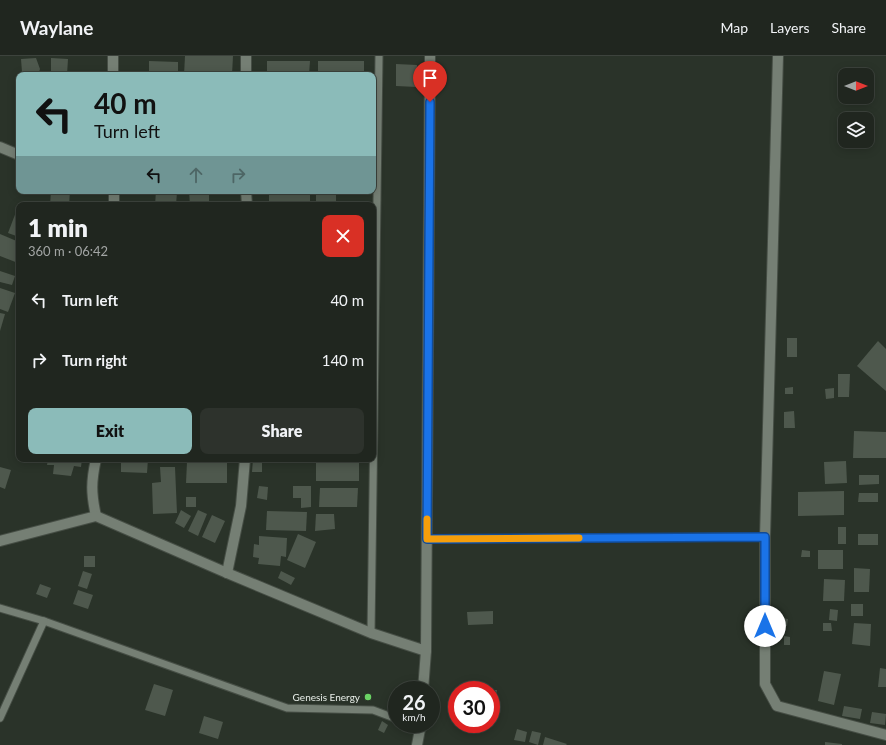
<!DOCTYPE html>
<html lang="en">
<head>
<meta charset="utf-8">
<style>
  :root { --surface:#20261f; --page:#2d322c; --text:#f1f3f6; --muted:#a2a5a4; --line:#3d433d; --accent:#8bbbb9 }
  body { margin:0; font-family:Lato,sans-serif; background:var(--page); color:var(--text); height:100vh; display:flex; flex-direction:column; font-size:15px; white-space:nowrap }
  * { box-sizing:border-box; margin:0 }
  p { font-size:13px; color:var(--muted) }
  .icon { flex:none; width:22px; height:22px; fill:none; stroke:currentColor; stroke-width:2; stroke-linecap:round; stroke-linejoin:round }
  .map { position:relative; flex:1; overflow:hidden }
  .panel { position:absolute; left:16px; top:146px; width:360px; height:260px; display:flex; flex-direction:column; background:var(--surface); border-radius:8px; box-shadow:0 2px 10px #0003,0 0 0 1px var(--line) }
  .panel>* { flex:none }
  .hud { position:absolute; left:16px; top:16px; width:360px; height:122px; border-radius:8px; box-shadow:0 2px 10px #0003,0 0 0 1px var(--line); background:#8bbbb9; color:#111; overflow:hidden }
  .needle { width:26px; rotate:90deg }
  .controls { position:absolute; left:838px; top:12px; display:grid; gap:8px }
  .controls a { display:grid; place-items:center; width:36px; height:36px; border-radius:8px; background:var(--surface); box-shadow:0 2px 10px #0003,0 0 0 1px var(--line); font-size:20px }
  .speed { position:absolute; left:388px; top:625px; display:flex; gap:8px; font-size:20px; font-weight:700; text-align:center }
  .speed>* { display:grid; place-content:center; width:52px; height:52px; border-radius:50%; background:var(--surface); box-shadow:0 2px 10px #0003,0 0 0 1px var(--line); line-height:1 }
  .speed small { font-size:10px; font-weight:400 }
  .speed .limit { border:6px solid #d22; background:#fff; color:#111 }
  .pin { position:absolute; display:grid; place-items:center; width:34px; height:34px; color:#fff; margin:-41px -17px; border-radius:50% 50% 50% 0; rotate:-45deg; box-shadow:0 0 4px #0007 }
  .pin .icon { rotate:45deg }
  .me { position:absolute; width:44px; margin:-22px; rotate:0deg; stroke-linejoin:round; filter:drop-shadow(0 0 3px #0008) }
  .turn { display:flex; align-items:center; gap:14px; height:84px; padding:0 12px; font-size:18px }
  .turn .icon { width:52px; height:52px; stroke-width:2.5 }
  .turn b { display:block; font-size:28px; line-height:34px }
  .lanes { display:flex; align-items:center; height:38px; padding:0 12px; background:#0003; justify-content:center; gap:20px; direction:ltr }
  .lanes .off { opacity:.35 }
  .round { display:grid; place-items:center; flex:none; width:42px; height:42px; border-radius:8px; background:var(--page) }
  .head { display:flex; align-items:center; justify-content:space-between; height:68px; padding:0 12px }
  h1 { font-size:24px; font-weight:800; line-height:30px }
  .primary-button { display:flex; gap:8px; margin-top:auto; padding:8px 12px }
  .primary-button a { flex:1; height:46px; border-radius:8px; background:var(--accent); color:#111; font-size:16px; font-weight:800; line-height:46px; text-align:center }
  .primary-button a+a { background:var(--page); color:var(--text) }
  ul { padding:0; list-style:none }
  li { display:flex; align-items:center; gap:12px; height:60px; padding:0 12px }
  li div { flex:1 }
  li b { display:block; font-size:15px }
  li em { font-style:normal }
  header { display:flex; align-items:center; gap:24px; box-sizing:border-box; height:56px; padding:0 20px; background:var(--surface); border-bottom:1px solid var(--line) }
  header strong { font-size:19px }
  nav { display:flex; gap:22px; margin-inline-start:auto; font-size:14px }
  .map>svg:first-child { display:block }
</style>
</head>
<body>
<header>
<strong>Waylane</strong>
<nav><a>Map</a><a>Layers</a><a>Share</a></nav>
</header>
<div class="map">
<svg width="886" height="689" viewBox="0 0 886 689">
  <rect width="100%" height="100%" fill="#2a3329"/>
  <!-- building -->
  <g fill="#4e584d">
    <path d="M185 0H233L232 19H184Z"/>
    <path d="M36 2 40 13 38 19H30L31 15 22 16 21 3Z"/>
    <path d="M51 2 68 3 67 19H51Z"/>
    <path d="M149 5 178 6V19H149Z"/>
    <path d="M267 5H310L309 19H267Z"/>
    <rect x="318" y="5" width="46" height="14"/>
    <path d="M396 8 417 9V31L396 30Z"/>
    <path d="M51 135H70L69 149H50Z"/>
    <path d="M156 135 177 136 176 149H155Z"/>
    <path d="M189 135H209V149H190Z"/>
    <rect x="269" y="135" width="41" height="14"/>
    <rect x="316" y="135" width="20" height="14"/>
    <path d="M16 156 19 158V181L8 177Z"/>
    <path d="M0 178 19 186V205L18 207 0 200Z"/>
    <path d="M0 215 15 220 12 229 0 226Z"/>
    <path d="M0 232 15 237 8 256 0 253Z"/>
    <path d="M0 257 5 258 0 275Z"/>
    <rect x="787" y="282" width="10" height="19"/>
    <path d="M878 285 886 293V335L857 310Z"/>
    <path d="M838 318H850L849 341H838Z"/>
    <path d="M793 331V338H785V332Z"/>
    <path d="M834 332V342L826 343 825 333Z"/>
    <path d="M794 355 795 372H784V356Z"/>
    <path d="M854 375 886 376V402H853Z"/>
    <path d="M48 403H82L81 411 74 410 71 420 53 418 54 409H47Z"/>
    <path d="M121 403H148L147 417 121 416Z"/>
    <path d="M253 403H262V416H252Z"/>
    <path d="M846 405 847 427 825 428 824 406Z"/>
    <path d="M187 406 227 407V427H186Z"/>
    <rect x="316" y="406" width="43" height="19"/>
    <path d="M0 411 11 414 5 433 0 431Z"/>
    <path d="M160 411H175L177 457 153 458 152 427 161 426Z"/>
    <path d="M859 419H879V428L859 429Z"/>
    <path d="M259 430 268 431 267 444 257 442Z"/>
    <path d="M293 430H311V451L301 452V442H293Z"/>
    <path d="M320 432H358L357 451H319Z"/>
    <path d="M844 435V459L798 460V436Z"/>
    <path d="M859 437H878V446H858Z"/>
    <rect x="186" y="441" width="10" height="10"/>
    <path d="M181 454 191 460 184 472 175 467Z"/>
    <path d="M198 454 207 458 198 480 188 475Z"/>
    <path d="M267 455 307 456 306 475 266 474Z"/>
    <path d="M316 458H334L335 473 315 475Z"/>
    <path d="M212 459 225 465 215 487 202 481Z"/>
    <rect x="838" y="471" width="8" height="17"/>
    <path d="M298 478 316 486 305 512 287 504Z"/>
    <rect x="858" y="478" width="20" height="11"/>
    <path d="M259 480 287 482 286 501 281 500 280 510 258 508 259 502 253 501 254 488 259 489Z"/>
    <path d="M802 494 810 495V501H801Z"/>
    <rect x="818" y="494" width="25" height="19"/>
    <rect x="84" y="500" width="11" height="11"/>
    <path d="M854 512 870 513 869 536H854Z"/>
    <path d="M83 515 92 518 87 533 78 530Z"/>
    <path d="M281 515 295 522 291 529 278 522Z"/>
    <path d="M824 523 845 524 844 545H823Z"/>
    <path d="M40 528 51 532 47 542 36 538Z"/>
    <path d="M78 534 93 539 88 553 73 548Z"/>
    <rect x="851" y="548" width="12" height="12"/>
    <path d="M830 553 838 554 837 565 829 564Z"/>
    <path d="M493 555V568L468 569 467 556Z"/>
    <path d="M781 562 788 563 787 570 779 569Z"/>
    <path d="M823 567H831L832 575H823Z"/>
    <path d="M854 567 871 568 870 590 852 588Z"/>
    <path d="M784 580 790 581V589H784Z"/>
    <path d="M880 612 886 613V631H878Z"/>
    <path d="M824 615 841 618 834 649 818 645Z"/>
    <path d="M154 628 173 634 165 660 145 654Z"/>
    <path d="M491 634H497L496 643H491Z"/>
    <path d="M844 650 862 653 860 663 842 660Z"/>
    <path d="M872 656 886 658 885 669 870 667Z"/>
    <path d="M204 660 223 666 218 683 199 677Z"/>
    <path d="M382 665 388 669 384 677 378 674Z"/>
    <path d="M475 668H488L486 675 474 671Z"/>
    <path d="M517 673 527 676 525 686 514 684Z"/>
    <path d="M532 675 541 677 538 689 529 686Z"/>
    <path d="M545 681 567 688 566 689H543Z"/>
    <path d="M825 686 842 688V689H825Z"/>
  </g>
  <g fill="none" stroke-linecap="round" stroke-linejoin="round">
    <!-- lane casing -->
    <g stroke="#464e45" stroke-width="9">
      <g id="lane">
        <path d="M427 483 765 481"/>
        <path d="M0 552 44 565 287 652 373 654 397 663"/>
        <path d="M371 577 379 0"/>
        <path d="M0 662 44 565"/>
      </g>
    </g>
    <!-- street casing -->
    <g stroke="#464e45" stroke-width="12">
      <g id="street">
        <path d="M113 0V19"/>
        <path d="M246 0V19"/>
        <path d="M778 0 765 481V628L777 650 886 679"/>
        <path d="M0 91 19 99"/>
        <path d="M114 135V149"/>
        <path d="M246 135 247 149"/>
        <path d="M96 403C91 426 91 437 96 460"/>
        <path d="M0 485 96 460 227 517 371 577 426 595"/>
        <path d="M227 517 241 450 245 403"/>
        <path d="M423 634 426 595 430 0"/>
        <path d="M417 689 421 668"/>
      </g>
    </g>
    <!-- lane -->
    <use href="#lane" stroke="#757f74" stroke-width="7"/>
    <!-- street -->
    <use href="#street" stroke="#757f74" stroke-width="10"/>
  </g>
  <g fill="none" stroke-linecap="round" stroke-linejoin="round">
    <!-- route casing -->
    <g stroke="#114b97" stroke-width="10">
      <path id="route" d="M430 46 427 483 765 481V570"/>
    </g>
    <!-- route -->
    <use href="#route" stroke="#1a73e8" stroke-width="7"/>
    <!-- slow -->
    <path stroke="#f59e0b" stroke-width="7" d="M427 463V483L579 482"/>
  </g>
  <!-- markers -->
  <circle fill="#6ad364" stroke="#2a3329" stroke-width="1.5" cx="368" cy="641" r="4"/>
  <g text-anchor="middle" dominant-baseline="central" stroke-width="3" stroke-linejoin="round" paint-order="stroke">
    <!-- poi labels -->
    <g font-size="10" fill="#e8eee8" stroke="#2a3329" text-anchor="end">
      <text x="360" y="641">Genesis Energy</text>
    </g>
  </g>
</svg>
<div class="controls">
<a><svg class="needle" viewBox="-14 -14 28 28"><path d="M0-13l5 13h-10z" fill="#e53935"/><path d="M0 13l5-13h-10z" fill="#a2a5a4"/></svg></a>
<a><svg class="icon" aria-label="layers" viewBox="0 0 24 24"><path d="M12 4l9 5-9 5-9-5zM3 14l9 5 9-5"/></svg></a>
</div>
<div class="speed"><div>26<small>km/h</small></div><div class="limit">30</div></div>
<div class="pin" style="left:430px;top:46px;background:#d93025"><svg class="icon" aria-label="arrive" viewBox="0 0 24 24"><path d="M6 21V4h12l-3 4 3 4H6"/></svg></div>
<svg class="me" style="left:765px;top:570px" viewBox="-20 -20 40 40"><circle r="19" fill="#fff"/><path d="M0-13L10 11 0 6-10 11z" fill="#1a73e8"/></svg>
<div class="hud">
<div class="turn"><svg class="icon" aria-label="left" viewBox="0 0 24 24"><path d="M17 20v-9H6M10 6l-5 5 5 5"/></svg><div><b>40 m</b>Turn left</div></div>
<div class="lanes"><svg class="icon" aria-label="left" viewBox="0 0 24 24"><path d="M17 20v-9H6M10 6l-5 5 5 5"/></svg><svg class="icon off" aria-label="ahead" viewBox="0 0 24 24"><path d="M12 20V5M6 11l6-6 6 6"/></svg><svg class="icon off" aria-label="right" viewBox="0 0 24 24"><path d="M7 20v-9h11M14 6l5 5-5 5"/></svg></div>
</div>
<section class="panel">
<div class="head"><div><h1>1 min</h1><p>360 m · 06:42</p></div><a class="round" style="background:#d93025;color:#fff"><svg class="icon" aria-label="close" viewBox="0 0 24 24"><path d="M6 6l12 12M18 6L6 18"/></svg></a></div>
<ul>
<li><svg class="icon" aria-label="left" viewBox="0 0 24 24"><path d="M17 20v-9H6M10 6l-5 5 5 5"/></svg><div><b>Turn left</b></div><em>40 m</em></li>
<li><svg class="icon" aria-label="right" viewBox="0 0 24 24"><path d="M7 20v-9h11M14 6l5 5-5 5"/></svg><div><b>Turn right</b></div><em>140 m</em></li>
</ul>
<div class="primary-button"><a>Exit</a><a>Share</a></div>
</section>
</div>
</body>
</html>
